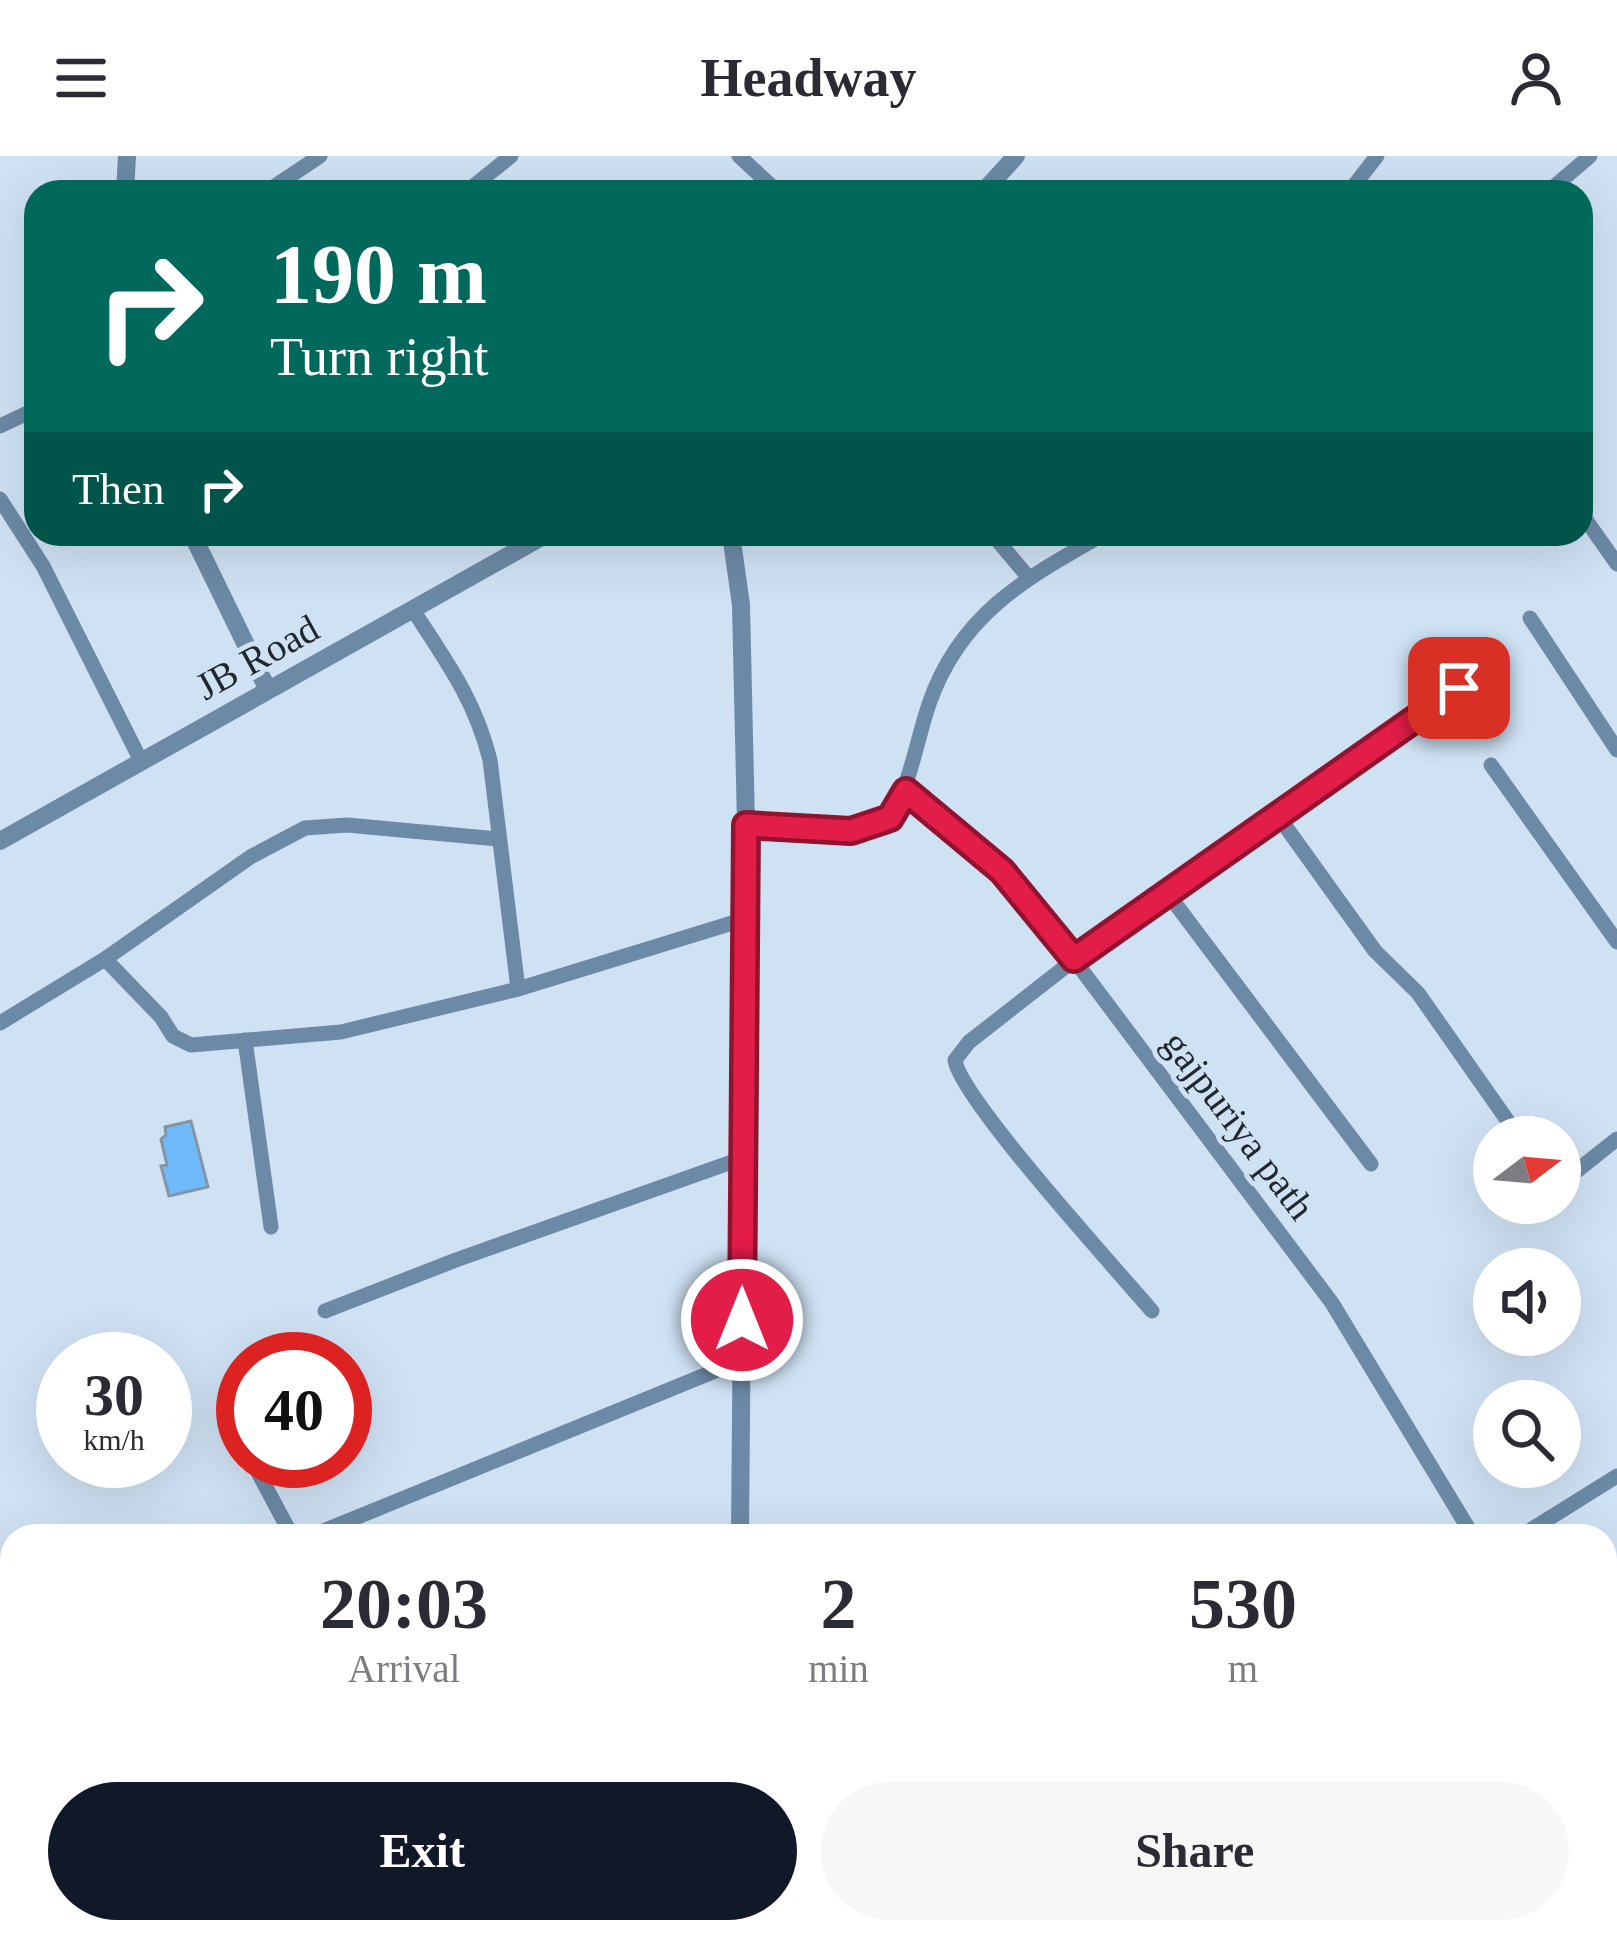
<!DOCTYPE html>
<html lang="en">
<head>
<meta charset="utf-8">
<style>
  :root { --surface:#fff; --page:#f7f7f7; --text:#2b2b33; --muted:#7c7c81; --accent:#111827 }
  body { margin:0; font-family:Georgia,serif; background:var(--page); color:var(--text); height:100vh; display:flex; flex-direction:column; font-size:45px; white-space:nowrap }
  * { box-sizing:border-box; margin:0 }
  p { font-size:39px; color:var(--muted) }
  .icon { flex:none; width:66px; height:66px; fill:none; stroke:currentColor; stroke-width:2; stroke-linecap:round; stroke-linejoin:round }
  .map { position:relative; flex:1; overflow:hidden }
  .drawer { position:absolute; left:0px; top:1368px; width:1617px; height:420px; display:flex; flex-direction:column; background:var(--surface); border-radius:36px 36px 0 0; box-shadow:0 12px 48px #0002 }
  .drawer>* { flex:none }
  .hud { position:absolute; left:24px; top:24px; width:1569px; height:366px; border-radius:36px; box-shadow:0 12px 48px #0002; background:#00695c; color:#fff; overflow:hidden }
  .needle { width:78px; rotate:74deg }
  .controls { position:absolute; left:1473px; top:960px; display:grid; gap:24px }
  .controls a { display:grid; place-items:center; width:108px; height:108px; border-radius:50%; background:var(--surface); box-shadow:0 12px 48px #0002; font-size:60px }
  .speed { position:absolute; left:36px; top:1176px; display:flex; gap:24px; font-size:60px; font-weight:700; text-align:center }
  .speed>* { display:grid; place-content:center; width:156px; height:156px; border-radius:50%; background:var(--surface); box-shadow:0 12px 48px #0002; line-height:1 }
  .speed small { font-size:30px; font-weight:400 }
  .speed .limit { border:18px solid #d22; background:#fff; color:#111 }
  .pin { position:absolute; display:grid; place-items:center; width:102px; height:102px; color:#fff; margin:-51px; border-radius:24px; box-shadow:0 6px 18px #0006 }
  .me { position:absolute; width:132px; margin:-66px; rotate:0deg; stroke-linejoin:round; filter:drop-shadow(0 0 9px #0008) }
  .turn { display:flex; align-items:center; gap:42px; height:252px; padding:0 48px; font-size:54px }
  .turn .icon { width:156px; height:156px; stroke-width:2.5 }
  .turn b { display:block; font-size:84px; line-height:102px }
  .then { display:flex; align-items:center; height:114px; padding:0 48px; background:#0003; gap:24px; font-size:45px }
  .eta { display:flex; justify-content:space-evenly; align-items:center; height:204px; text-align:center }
  .eta b { font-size:72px; font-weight:600; line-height:84px }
  .button { display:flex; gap:24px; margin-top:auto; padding:24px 48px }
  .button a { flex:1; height:138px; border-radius:72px; background:var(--accent); color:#fff; font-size:48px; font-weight:600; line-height:138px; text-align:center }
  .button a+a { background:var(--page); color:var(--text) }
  header { display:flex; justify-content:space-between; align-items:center; height:156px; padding:0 48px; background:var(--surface); font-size:54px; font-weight:600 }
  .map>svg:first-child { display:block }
</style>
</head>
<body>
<header><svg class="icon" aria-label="menu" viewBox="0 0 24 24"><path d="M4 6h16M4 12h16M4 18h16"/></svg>Headway<svg class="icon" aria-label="person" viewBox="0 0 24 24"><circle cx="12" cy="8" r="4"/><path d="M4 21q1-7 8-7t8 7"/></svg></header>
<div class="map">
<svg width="1617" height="1788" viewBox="0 0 1617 1788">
  <rect width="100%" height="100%" fill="#cfe2f4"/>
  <!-- building -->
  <path fill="#6fbafa" stroke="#8395a5" stroke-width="3" d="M191 965 208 1031 169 1040 161 1010 167 1009 161 983 166 979 165 971Z"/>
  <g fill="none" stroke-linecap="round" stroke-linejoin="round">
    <!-- minor -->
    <g stroke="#6c8aa5" stroke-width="15">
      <path d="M739 0 778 36"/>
      <path d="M1549 35 1590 0"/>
      <path d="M266 36 320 0"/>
      <path d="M466 36 511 0"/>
      <path d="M1349 36 1377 0"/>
      <path d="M0 270 36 253"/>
      <path d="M0 343 43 410 140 603"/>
      <path d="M1581 357 1617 408"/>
      <path d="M992 378 1029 422"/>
      <path d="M413 454C447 506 475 544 490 604L518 833"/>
      <path d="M1530 462 1617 594"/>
      <path d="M1491 609 1617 786"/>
      <path d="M906 635 1002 714 1081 813 1332 1147 1473 1380"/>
      <path d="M1278 660 1375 795 1418 837 1519 981"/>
      <path d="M746 669 851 675 890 662C911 626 916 587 929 548 960 458 1026 422 1104 378"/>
      <path d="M1168 738 1371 1008"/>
      <path d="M105 803 161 861 173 880 191 889 341 876 518 833 742 764"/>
      <path d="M0 867 105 803 252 700 305 672 347 669 498 683"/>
      <path d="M245 884 271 1071"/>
      <path d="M1560 1021 1574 1017 1617 983"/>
      <path d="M325 1155 456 1104 743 1002"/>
      <path d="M1152 1155C1117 1114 960 942 955 904L969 886 1074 804 1459 532"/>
      <path d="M226 1255 243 1287"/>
      <path d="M252 1305 292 1380"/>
      <path d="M311 1380 742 1204"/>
      <path d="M1521 1380 1617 1320"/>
      <path d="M0 1517 12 1512"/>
      <path d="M1605 1602 1617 1622"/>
      <path d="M287 1776 290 1788"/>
      <path d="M521 1788 554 1776"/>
    </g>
    <!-- tertiary -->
    <g stroke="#6c8aa5" stroke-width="18">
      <path d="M125 36 127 0"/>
      <path d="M983 36 1016 0"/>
      <path d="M192 378 267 532"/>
      <path d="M731 378 741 449 746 669 740 1380"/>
      <path d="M0 685 547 378"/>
      <path d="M752 1788V1776"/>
    </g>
  </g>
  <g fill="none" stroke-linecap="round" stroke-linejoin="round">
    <!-- route casing -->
    <g stroke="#92132f" stroke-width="30">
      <path id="route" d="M742 1164 746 669 851 675 890 662 906 635 1002 715 1074 803 1459 532"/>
    </g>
    <!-- route -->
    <use href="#route" stroke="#e11d48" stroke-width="21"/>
  </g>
  <g text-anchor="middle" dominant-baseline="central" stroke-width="10" stroke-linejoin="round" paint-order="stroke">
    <!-- street labels -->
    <g font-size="39" fill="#1f262d" stroke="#cfe2f4">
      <text transform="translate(257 501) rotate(-29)">JB Road</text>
      <text transform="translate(1239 969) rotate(53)">gajpuriya path</text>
    </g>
  </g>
</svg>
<div class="controls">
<a><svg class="needle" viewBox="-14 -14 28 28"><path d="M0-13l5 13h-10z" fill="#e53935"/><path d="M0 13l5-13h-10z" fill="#7c7c81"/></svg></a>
<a><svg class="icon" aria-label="sound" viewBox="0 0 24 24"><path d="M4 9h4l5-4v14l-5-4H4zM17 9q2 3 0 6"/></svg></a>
<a><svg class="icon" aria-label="search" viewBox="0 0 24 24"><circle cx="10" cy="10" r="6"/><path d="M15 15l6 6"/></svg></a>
</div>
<div class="speed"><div>30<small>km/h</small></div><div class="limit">40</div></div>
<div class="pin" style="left:1459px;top:532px;background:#d93025"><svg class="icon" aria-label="arrive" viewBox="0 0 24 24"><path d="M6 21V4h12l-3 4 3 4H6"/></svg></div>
<svg class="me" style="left:742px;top:1164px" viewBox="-20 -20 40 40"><circle r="17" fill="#e11d48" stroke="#fff" stroke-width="3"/><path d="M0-11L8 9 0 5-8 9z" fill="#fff"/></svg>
<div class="hud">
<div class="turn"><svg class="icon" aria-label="right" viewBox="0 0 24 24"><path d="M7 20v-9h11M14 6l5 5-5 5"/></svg><div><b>190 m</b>Turn right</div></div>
<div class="then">Then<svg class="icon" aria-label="right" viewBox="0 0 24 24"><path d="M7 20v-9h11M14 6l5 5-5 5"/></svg></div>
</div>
<section class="drawer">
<div class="eta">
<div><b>20:03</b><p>Arrival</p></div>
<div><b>2</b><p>min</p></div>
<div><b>530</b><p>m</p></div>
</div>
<div class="button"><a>Exit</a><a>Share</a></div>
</section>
</div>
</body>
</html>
